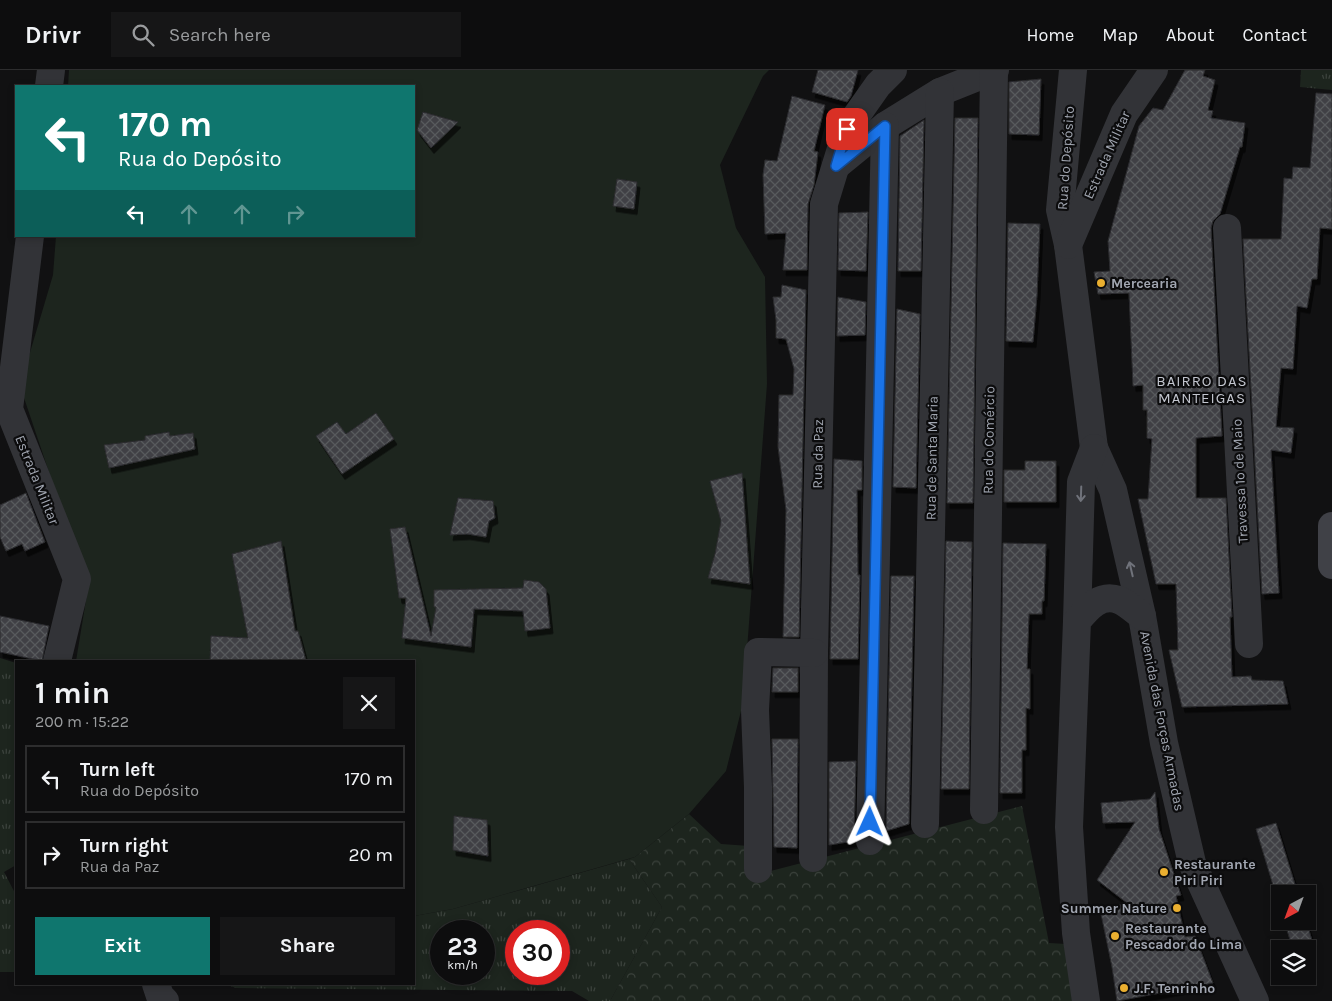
<!DOCTYPE html>
<html lang="en">
<head>
<meta charset="utf-8">
<style>
  :root { --surface:#0d0d0e; --page:#161617; --text:#f1f3f6; --muted:#9a9c9e; --line:#2d2d2e; --accent:#0f766e }
  body { margin:0; font-family:Karla,sans-serif; background:var(--page); color:var(--text); height:100vh; display:flex; flex-direction:column; font-size:19px; white-space:nowrap }
  * { box-sizing:border-box; margin:0 }
  p { font-size:16px; color:var(--muted) }
  .icon { flex:none; width:28px; height:28px; fill:none; stroke:currentColor; stroke-width:2; stroke-linecap:round; stroke-linejoin:round }
  .map { position:relative; flex:1; overflow:hidden }
  .sheet { position:absolute; left:15px; top:590px; width:400px; height:325px; display:flex; flex-direction:column; background:var(--surface); border-radius:0px; box-shadow:0 2px 8px #0003,0 0 0 1px var(--line) }
  .sheet>* { flex:none }
  .guide { position:absolute; left:15px; top:15px; width:400px; height:152px; border-radius:0px; box-shadow:0 2px 8px #0003,0 0 0 1px var(--line); background:#0f766e; color:#fff; overflow:hidden }
  .needle { width:32px; rotate:221deg }
  .controls { position:absolute; left:1271px; top:815px; display:grid; gap:10px }
  .controls a { display:grid; place-items:center; width:45px; height:45px; border-radius:0px; background:var(--surface); box-shadow:0 2px 8px #0003,0 0 0 1px var(--line); font-size:25px }
  .speed { position:absolute; left:430px; top:850px; display:flex; gap:10px; font-size:25px; font-weight:700; text-align:center }
  .speed>* { display:grid; place-content:center; width:65px; height:65px; border-radius:50%; background:var(--surface); box-shadow:0 2px 8px #0003,0 0 0 1px var(--line); line-height:1 }
  .speed small { font-size:12px; font-weight:400 }
  .speed .limit { border:8px solid #d22; background:#fff; color:#111 }
  .pin { position:absolute; display:grid; place-items:center; width:42px; height:42px; color:#fff; margin:-21px; border-radius:10px; box-shadow:0 2px 8px #0006 }
  .me { position:absolute; width:55px; margin:-28px; rotate:1deg; stroke-linejoin:round; filter:drop-shadow(0 0 4px #0008) }
  .turn { display:flex; align-items:center; gap:18px; height:105px; padding:0 20px; font-size:22px }
  .turn .icon { width:65px; height:65px; stroke-width:2.5 }
  .turn b { display:block; font-size:35px; line-height:42px }
  .lanes { display:flex; align-items:center; height:48px; padding:0 20px; background:#0003; justify-content:center; gap:25px; direction:ltr }
  .lanes .off { opacity:.35 }
  .round { display:grid; place-items:center; flex:none; width:52px; height:52px; border-radius:0px; background:var(--page) }
  .headline { display:flex; align-items:center; justify-content:space-between; height:85px; padding:0 20px }
  h1 { font-size:30px; font-weight:700; line-height:38px }
  .action { display:flex; gap:10px; margin-top:auto; padding:10px 20px }
  .action a { flex:1; height:58px; border-radius:0px; background:var(--accent); color:#fff; font-size:20px; font-weight:700; line-height:58px; text-align:center }
  .action a+a { background:var(--page); color:var(--text) }
  ul { padding:0; list-style:none }
  li { display:flex; align-items:center; gap:15px; height:68px; margin:0 10px 8px; padding:0 10px; border:2px solid var(--line); border-radius:0px }
  li div { flex:1 }
  li b { display:block; font-size:19px }
  li em { font-style:normal }
  header { display:flex; align-items:center; gap:30px; box-sizing:border-box; height:70px; padding:0 25px; background:var(--surface); border-bottom:1px solid var(--line) }
  header strong { font-size:24px }
  nav { display:flex; gap:28px; margin-inline-start:auto; font-size:18px }
  .search { width:350px; height:45px; background:var(--page); display:flex; align-items:center; gap:12px; box-sizing:border-box; padding:0 18px; border-radius:0px; color:var(--muted); font-size:19px }
  .map>svg:first-child { display:block }
</style>
</head>
<body>
<header>
<strong>Drivr</strong>
<div class="search"><svg class="icon" aria-label="search" viewBox="0 0 24 24"><circle cx="10" cy="10" r="6"/><path d="M15 15l6 6"/></svg>Search here</div>
<nav><a>Home</a><a>Map</a><a>About</a><a>Contact</a></nav>
</header>
<div class="map">
<svg width="1332" height="931" viewBox="0 0 1332 931">
  <defs>
    <pattern id="grass-tufts" width="24" height="20" patternUnits="userSpaceOnUse" patternTransform="scale(1.25)"><rect width="24" height="20" fill="#1d251e"/><path d="M3 7l-1-3M5 7V3M7 7l1-3M15 17l-1-3M17 17v-4M19 17l1-3" fill="none" stroke="#3b423c"/></pattern>
    <pattern id="forest-crowns" width="20" height="18" patternUnits="userSpaceOnUse" patternTransform="scale(1.25)"><rect width="20" height="18" fill="#1d251e"/><path d="M2 6a3 3 0 1 1 6 0M12 15a3 3 0 1 1 6 0" fill="none" stroke="#3b423c"/></pattern>
    <pattern id="building-cross-hatch" width="8" height="8" patternUnits="userSpaceOnUse" patternTransform="scale(1.25)"><rect width="8" height="8" fill="#404145"/><path d="M0 0l8 8M0 8l8-8" fill="none" stroke="#585a5d"/></pattern>
    <filter id="shadow"><feDropShadow dx="3" dy="5.5" stdDeviation="0" flood-color="#0009"/></filter>
  </defs>
  <rect width="100%" height="100%" fill="#111112"/>
  <!-- grass -->
  <g fill="url(#grass-tufts)" fill-rule="evenodd">
    <path d="M1301 0H1332V20L1300 17Z"/>
    <path d="M0 588 16 593V795L4 802 16 825V902H0Z"/>
    <path d="M629 789 662 837 610 931H589L572 921 236 918 225 914H414V846L453 839ZM441 861H484V904H441ZM516 861H559V904H516Z"/>
  </g>
  <!-- forest -->
  <path fill="url(#forest-crowns)" d="M1022 736 1049 873 1066 874 1078 931H610L662 837 629 789 635 787 689 744 721 774 749 776 747 807Z"/>
  <!-- garden -->
  <path fill="#1d251e" d="M69 0H769L763 6 720 95 736 158 765 207 767 314 743 633 726 701 689 744 635 787 453 839 414 846V591H76L88 518 20 316 53 205 56 166H414V16H68Z"/>
  <!-- building -->
  <g fill="url(#building-cross-hatch)" stroke="#2b2b2e" filter="url(#shadow)">
    <path d="M818 0H858L851 26 847 32 812 22Z"/>
    <path d="M1185 0H1205L1203 6 1215 10 1208 40 1213 41 1211 48 1245 53 1242 77H1240L1220 144 1213 151 1211 158 1222 366 1196 368V428H1226L1232 547H1230L1232 607 1251 606 1252 610 1283 611 1288 634 1182 637 1169 580H1178L1176 514H1156L1138 429H1148L1152 369 1147 368V340H1143V315L1133 316 1129 223 1098 224 1094 202 1110 201 1108 171 1139 56 1153 38 1163 40Z"/>
    <path d="M1041 9 1039 65 1009 64V12Z"/>
    <path d="M1316 23 1332 24V159L1320 158 1317 209H1312L1307 238 1297 236 1293 299 1281 298 1276 357 1294 358 1291 383 1271 380 1279 523 1262 524 1243 169H1281L1284 108 1292 109 1293 97 1310 98Z"/>
    <path d="M792 26 825 35 814 81 818 82 814 115 808 134 807 200H783L786 163 765 164 763 105 765 90 777 91Z"/>
    <path d="M423 42 458 52 431 78 417 60Z"/>
    <path d="M955 48H978L973 433H947Z"/>
    <path d="M924 50 921 201H898L900 66Z"/>
    <path d="M617 109 637 112 634 139 613 136Z"/>
    <path d="M868 142 866 201 838 200 839 143Z"/>
    <path d="M1008 153 1040 154 1037 225 1033 272 1006 271Z"/>
    <path d="M782 215 806 220 799 567H783L786 440 778 377 779 325H793L794 299 786 269 776 268V250L773 227H781Z"/>
    <path d="M838 227 866 232 865 265 837 266Z"/>
    <path d="M897 239 920 244 916 418 893 417Z"/>
    <path d="M376 343 394 369 342 404 316 366 337 352 346 364Z"/>
    <path d="M169 362 170 366 193 363 195 379 109 398 104 375 145 370V366Z"/>
    <path d="M834 389 862 391V420H857L858 505H860L858 589H830Z"/>
    <path d="M1025 391H1056V432H1004V400H1025Z"/>
    <path d="M742 403 750 514 708 508 715 484 721 451 710 411Z"/>
    <path d="M26 423 45 472 25 481 22 474 6 481 0 467V435Z"/>
    <path d="M458 428 493 431 495 448 489 451 486 467 467 464 450 465Z"/>
    <path d="M405 457 431 566 436 537H434V520L523 518 524 510 539 512 546 519 550 558 525 561 523 541 474 539 471 577 402 568 406 528H399L390 459Z"/>
    <path d="M281 471 295 561H298L306 591H210L211 566 248 568 232 484Z"/>
    <path d="M946 471 972 472 969 719H941Z"/>
    <path d="M1003 473 1046 474 1044 531H1042V544H1029L1027 599H1030V639L1026 638V680H1022V723H1000Z"/>
    <path d="M891 506H914L909 754 886 761Z"/>
    <path d="M0 546 49 556 42 591 0 582Z"/>
    <path d="M773 598H798V622H772Z"/>
    <path d="M772 669H798L797 778 774 777Z"/>
    <path d="M856 691 854 771 829 775V692Z"/>
    <path d="M1155 722 1159 759 1181 825 1176 826 1185 867 1195 866 1213 913 1117 931 1112 897 1100 839 1127 833 1097 810 1135 752 1103 753 1101 733 1150 729Z"/>
    <path d="M454 746 487 750 488 786 453 780Z"/>
    <path d="M1276 753 1298 824H1280V838L1256 759Z"/>
    <path d="M1284 851H1306L1312 870 1292 876Z"/>
  </g>
  <g fill="none" stroke-linecap="round" stroke-linejoin="round">
    <!-- minor -->
    <g stroke="#323337" stroke-width="28">
      <path d="M1073 0 1060 140 1068 175 1094 378"/>
      <path d="M49 16 51 0"/>
      <path d="M836 96 885 56 940 22 995 0"/>
      <path d="M1227 158 1249 574"/>
      <path d="M30 166 9 339 77 509 57 591"/>
      <path d="M1068 175 1124 44 1154 0"/>
      <path d="M984 740 994 0"/>
      <path d="M925 754 940 22"/>
      <path d="M870 771 885 56"/>
      <path d="M813 788 814 583 824 134 847 59 878 15 893 0"/>
      <path d="M758 799V717L755 640 758 582 814 583"/>
      <path d="M156 914 160 926 165 931"/>
    </g>
    <!-- tertiary -->
    <g stroke="#323337" stroke-width="28">
      <path d="M1094 378 1113 420 1142 546 1164 673 1192 793 1255 931"/>
      <path d="M1077 551 1081 412 1094 378"/>
      <path d="M1086 931 1076 863 1069 757 1077 551C1088 538 1100 523 1119 530 1127 533 1135 541 1142 546"/>
    </g>
    <!-- secondary -->
    <path stroke="#404147" stroke-width="28" d="M1332 456V495"/>
  </g>
  <!-- one-way arrows -->
  <defs><path id="oneway-shaft" d="M-6 0H5M1.5-3L5.5 0L1.5 3" fill="none" stroke-width="1.6" stroke-linecap="round" stroke-linejoin="round" transform="scale(1.25)"/></defs>
  <g stroke="#70737b">
    <use href="#oneway-shaft" transform="translate(1081 424) rotate(92)"/>
    <use href="#oneway-shaft" transform="translate(1131 499) rotate(-103)"/>
  </g>
  <g fill="none" stroke-linecap="round" stroke-linejoin="round">
    <!-- route casing -->
    <g stroke="#114b97" stroke-width="12">
      <path id="route" d="M847 59 836 96 885 56 870 752"/>
    </g>
    <!-- route -->
    <use href="#route" stroke="#1a73e8" stroke-width="9"/>
  </g>
  <!-- markers -->
  <g fill="#eaaf30" stroke="#0c0c0d" stroke-width="2">
    <circle cx="1101" cy="213" r="5"/>
    <circle cx="1164" cy="802" r="5"/>
    <circle cx="1177" cy="838" r="5"/>
    <circle cx="1115" cy="866" r="5"/>
    <circle cx="1124" cy="918" r="5"/>
  </g>
  <g text-anchor="middle" dominant-baseline="central" stroke-width="4.5" stroke-linejoin="round" paint-order="stroke">
    <!-- street labels -->
    <g font-size="14" fill="#a2a7b2" stroke="#0c0c0d">
      <text transform="translate(1107 85) rotate(-66)">Estrada Militar</text>
      <text transform="translate(1066 88) rotate(-86)">Rua do Depósito</text>
      <text transform="translate(989 370) rotate(-89)">Rua do Comércio</text>
      <text transform="translate(818 384) rotate(-89)">Rua da Paz</text>
      <text transform="translate(932 388) rotate(-89)">Rua de Santa Maria</text>
      <text transform="translate(37 410) rotate(68)">Estrada Militar</text>
      <text transform="translate(1240 411) rotate(-93)">Travessa 1º de Maio</text>
      <text transform="translate(1162 651) rotate(79)">Avenida das Forças Armadas</text>
    </g>
    <!-- poi labels -->
    <g font-size="14" font-weight="bold" fill="#a2a7b2" stroke="#0c0c0d" text-anchor="start">
      <text x="1111" y="213">Mercearia</text>
      <text x="1174" y="794">Restaurante<tspan x="1174" dy="16">Piri Piri</tspan></text>
      <text x="1167" y="838" text-anchor="end">Summer Nature</text>
      <text x="1125" y="858">Restaurante<tspan x="1125" dy="16">Pescador do Lima</tspan></text>
      <text x="1134" y="918">J.F. Tenrinho</text>
    </g>
    <!-- neighbourhood labels -->
    <g font-size="15" letter-spacing="1" fill="#c3c6cf" stroke="#0c0c0d">
      <text x="1202" y="311">BAIRRO DAS<tspan x="1202" dy="17">MANTEIGAS</tspan></text>
    </g>
  </g>
</svg>
<div class="controls">
<a><svg class="needle" viewBox="-14 -14 28 28"><path d="M0-13l5 13h-10z" fill="#e53935"/><path d="M0 13l5-13h-10z" fill="#9a9c9e"/></svg></a>
<a><svg class="icon" aria-label="layers" viewBox="0 0 24 24"><path d="M12 4l9 5-9 5-9-5zM3 14l9 5 9-5"/></svg></a>
</div>
<div class="speed"><div>23<small>km/h</small></div><div class="limit">30</div></div>
<div class="pin" style="left:847px;top:59px;background:#d93025"><svg class="icon" aria-label="arrive" viewBox="0 0 24 24"><path d="M6 21V4h12l-3 4 3 4H6"/></svg></div>
<svg class="me" style="left:870px;top:752px" viewBox="-20 -20 40 40"><path d="M0-17L14 15 0 8-14 15z" fill="#1a73e8" stroke="#fff" stroke-width="4"/></svg>
<div class="guide">
<div class="turn"><svg class="icon" aria-label="left" viewBox="0 0 24 24"><path d="M17 20v-9H6M10 6l-5 5 5 5"/></svg><div><b>170 m</b>Rua do Depósito</div></div>
<div class="lanes"><svg class="icon" aria-label="left" viewBox="0 0 24 24"><path d="M17 20v-9H6M10 6l-5 5 5 5"/></svg><svg class="icon off" aria-label="ahead" viewBox="0 0 24 24"><path d="M12 20V5M6 11l6-6 6 6"/></svg><svg class="icon off" aria-label="ahead" viewBox="0 0 24 24"><path d="M12 20V5M6 11l6-6 6 6"/></svg><svg class="icon off" aria-label="right" viewBox="0 0 24 24"><path d="M7 20v-9h11M14 6l5 5-5 5"/></svg></div>
</div>
<section class="sheet">
<div class="headline"><div><h1>1 min</h1><p>200 m · 15:22</p></div><a class="round"><svg class="icon" aria-label="close" viewBox="0 0 24 24"><path d="M6 6l12 12M18 6L6 18"/></svg></a></div>
<ul>
<li><svg class="icon" aria-label="left" viewBox="0 0 24 24"><path d="M17 20v-9H6M10 6l-5 5 5 5"/></svg><div><b>Turn left</b><p>Rua do Depósito</p></div><em>170 m</em></li>
<li><svg class="icon" aria-label="right" viewBox="0 0 24 24"><path d="M7 20v-9h11M14 6l5 5-5 5"/></svg><div><b>Turn right</b><p>Rua da Paz</p></div><em>20 m</em></li>
</ul>
<div class="action"><a>Exit</a><a>Share</a></div>
</section>
</div>
</body>
</html>
